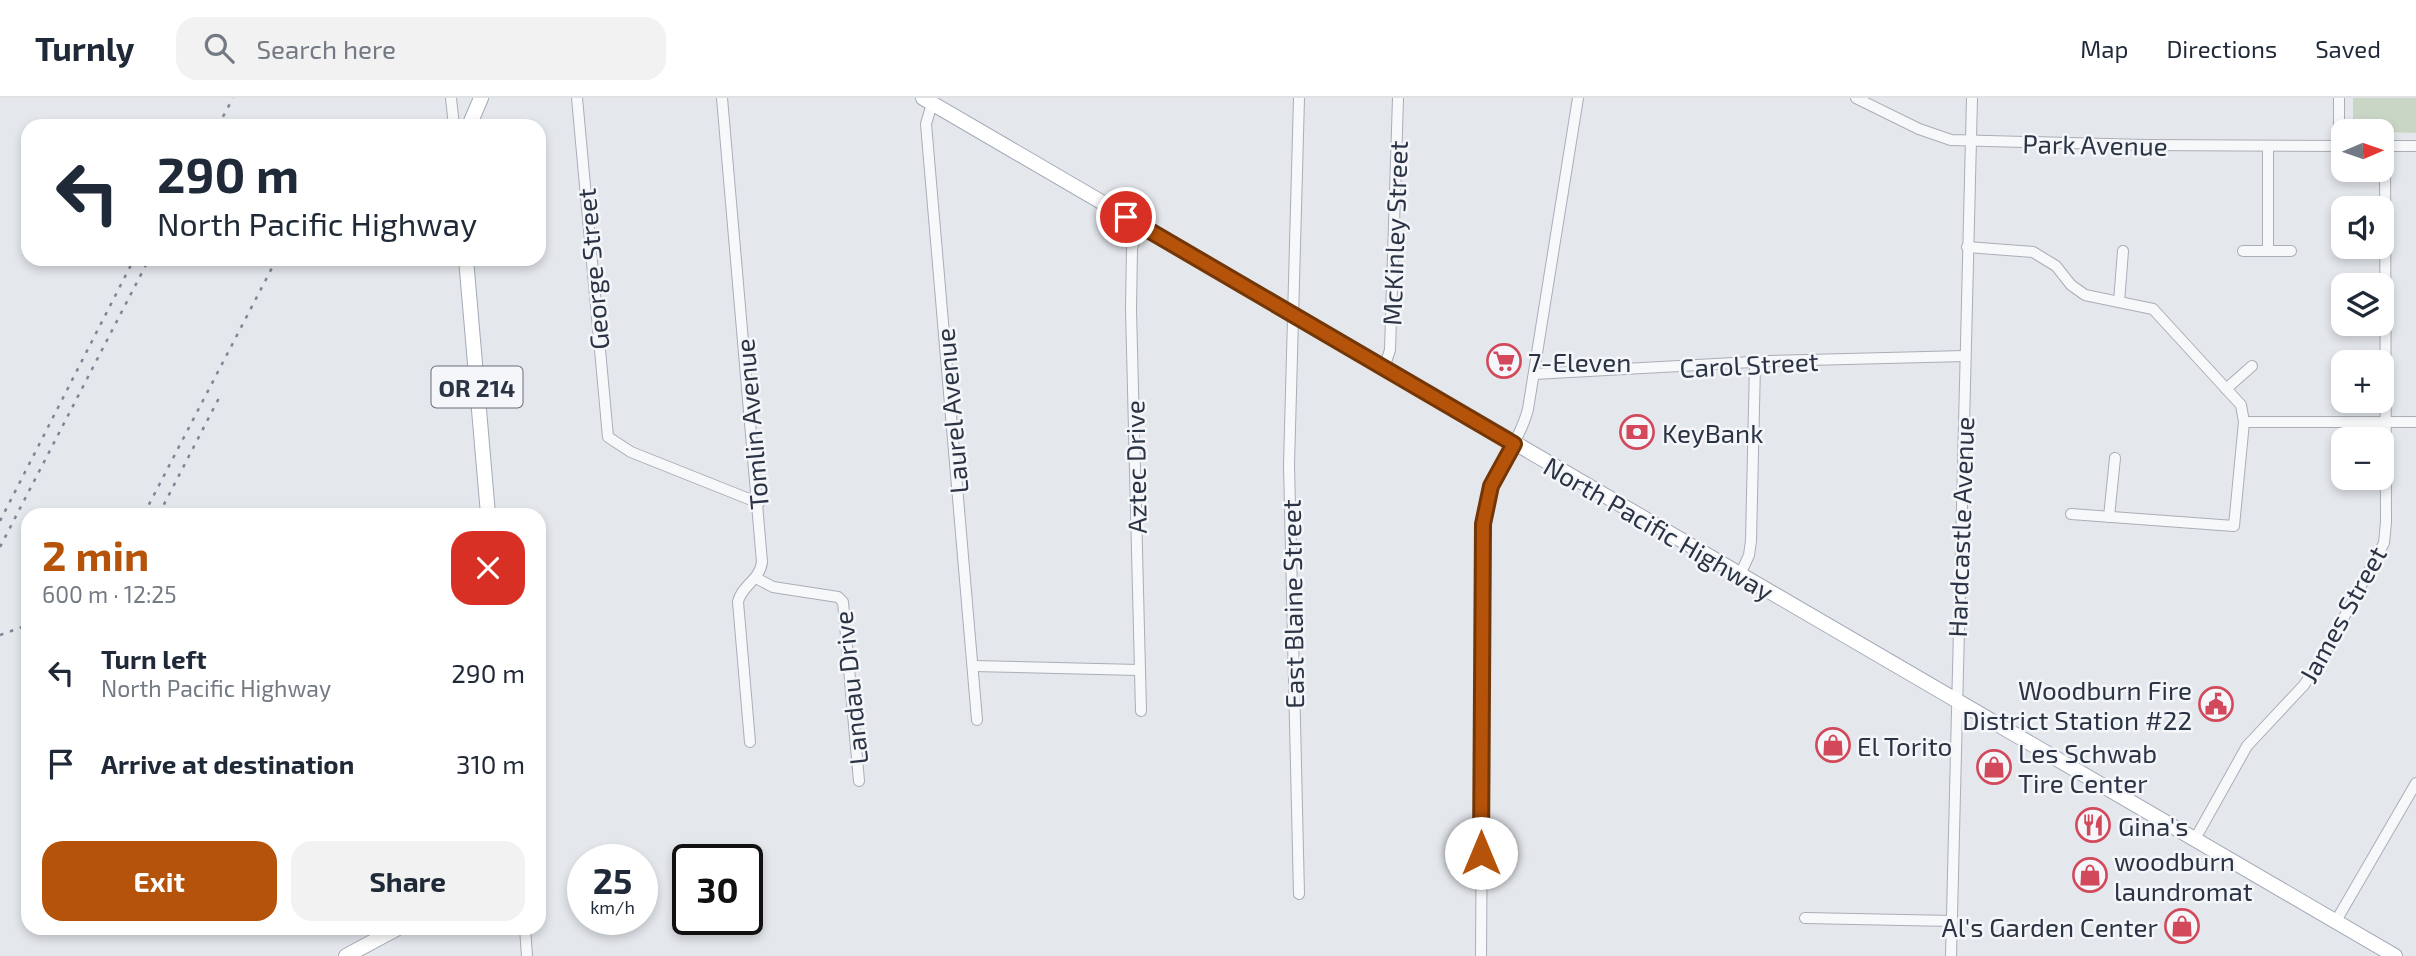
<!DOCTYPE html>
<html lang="en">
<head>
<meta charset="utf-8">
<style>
  :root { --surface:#fff; --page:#f2f2f3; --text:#1f2937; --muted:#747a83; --line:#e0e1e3; --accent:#b45309 }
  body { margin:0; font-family:"Exo 2",sans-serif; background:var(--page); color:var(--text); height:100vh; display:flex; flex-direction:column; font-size:26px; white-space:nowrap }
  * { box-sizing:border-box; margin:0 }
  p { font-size:23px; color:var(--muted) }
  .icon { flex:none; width:38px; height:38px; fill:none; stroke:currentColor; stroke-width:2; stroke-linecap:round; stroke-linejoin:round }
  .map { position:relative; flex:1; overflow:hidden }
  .side { position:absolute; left:21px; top:410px; width:525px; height:427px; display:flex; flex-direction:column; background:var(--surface); border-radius:21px; box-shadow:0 4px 10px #0003 }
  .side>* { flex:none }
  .hud { position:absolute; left:21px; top:21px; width:525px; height:147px; border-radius:21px; box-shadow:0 4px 10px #0003; background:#fff; color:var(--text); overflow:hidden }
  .needle { width:46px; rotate:88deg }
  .tools { position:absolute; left:2331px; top:21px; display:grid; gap:14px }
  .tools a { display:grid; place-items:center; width:63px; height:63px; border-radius:14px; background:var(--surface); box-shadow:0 4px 10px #0003; font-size:35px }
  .speed { position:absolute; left:567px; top:746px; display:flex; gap:14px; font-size:35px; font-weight:700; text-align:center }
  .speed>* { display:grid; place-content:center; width:91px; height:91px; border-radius:50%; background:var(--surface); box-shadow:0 4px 10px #0003; line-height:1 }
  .speed small { font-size:18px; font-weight:400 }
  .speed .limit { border:4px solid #111; border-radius:10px; background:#fff; color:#111 }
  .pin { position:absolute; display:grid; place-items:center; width:60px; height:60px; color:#fff; margin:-30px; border:4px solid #fff; border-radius:50%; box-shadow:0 2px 7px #0007 }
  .me { position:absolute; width:77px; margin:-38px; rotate:0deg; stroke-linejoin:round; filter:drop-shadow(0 0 5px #0008) }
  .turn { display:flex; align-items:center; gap:24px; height:147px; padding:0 21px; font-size:32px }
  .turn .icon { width:91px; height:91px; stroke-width:2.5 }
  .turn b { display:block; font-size:49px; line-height:60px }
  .round { display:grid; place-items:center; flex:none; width:74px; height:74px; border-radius:21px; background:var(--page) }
  .headline { display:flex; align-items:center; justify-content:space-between; height:119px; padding:0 21px }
  h1 { font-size:42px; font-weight:700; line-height:52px; color:var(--accent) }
  .button { display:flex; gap:14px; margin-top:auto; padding:14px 21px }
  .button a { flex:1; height:80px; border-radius:21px; background:var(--accent); color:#fff; font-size:28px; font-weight:700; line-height:80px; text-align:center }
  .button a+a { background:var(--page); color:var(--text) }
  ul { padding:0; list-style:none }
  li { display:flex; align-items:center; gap:21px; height:91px; padding:0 21px }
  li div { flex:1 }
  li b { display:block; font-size:26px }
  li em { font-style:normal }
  header { display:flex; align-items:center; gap:42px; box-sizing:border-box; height:98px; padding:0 35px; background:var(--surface); border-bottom:2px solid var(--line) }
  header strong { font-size:33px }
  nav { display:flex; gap:38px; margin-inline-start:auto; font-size:24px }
  .search { width:490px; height:63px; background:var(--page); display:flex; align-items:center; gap:18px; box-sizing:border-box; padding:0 24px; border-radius:21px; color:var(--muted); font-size:26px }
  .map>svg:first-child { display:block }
</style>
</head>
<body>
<header>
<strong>Turnly</strong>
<div class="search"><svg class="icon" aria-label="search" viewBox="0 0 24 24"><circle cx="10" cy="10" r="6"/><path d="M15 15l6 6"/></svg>Search here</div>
<nav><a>Map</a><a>Directions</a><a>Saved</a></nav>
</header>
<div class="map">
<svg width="2416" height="858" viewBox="0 0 2416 858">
  <rect width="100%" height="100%" fill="#e4e7ec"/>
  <!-- green -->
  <path fill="#c9d6c5" d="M2353 0H2416V35L2353 33Z"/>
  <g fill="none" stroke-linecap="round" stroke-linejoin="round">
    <!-- minor casing -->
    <g stroke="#a9aeb7" stroke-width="12">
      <g id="minor">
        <path d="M451 0 454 28"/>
        <path d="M577 0 608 339 631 354 759 405"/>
        <path d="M722 0 762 464C760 482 741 488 738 504L750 644"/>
        <path d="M1856 0 1919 31 1951 42 2145 47 2343 48"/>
        <path d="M2339 0V48"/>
        <path d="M932 5 926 26 977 622"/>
        <path d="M2382 48H2416"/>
        <path d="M1139 127 1132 150 1131 211 1141 613"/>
        <path d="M1967 149 2033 154 2056 168 2071 187 2085 197 2153 211 2241 307 2244 324H2416"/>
        <path d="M2243 153H2291"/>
        <path d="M2268 153V48"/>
        <path d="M2119 204 2123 153"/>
        <path d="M1384 270 1390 252 1398 0"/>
        <path d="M1534 276 1770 263 1965 258"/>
        <path d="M2226 291 2252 268"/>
        <path d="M2071 416 2234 428 2244 324"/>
        <path d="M2109 419 2115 360"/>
        <path d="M1740 477 1749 457 1751 443 1755 266"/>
        <path d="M756 480 773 489 838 499 843 504 859 683"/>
        <path d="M973 568 1139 572"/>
        <path d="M2195 741 2247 648 2304 587 2322 560 2384 445 2386 424 2385 48"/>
        <path d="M1299 796 1289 367 1299 0"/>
        <path d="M1805 820 1952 823"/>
        <path d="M2336 823 2416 685"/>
        <path d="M525 830 527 858"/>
        <path d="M1481 858 1484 409C1493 373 1519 346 1528 311L1578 0"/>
        <path d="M1951 858 1972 0"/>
      </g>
    </g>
    <!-- major casing -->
    <g stroke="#a3abb8" stroke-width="16">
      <g id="major">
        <path d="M923 0 2395 858"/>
        <path d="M469 28 481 0"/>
        <path d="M466 161 488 416"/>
        <path d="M346 858 398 830"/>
      </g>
    </g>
    <!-- minor -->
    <use href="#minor" stroke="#f7f8fa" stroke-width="10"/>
    <!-- major -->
    <use href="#major" stroke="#fff" stroke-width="14"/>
    <!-- rail -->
    <g stroke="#7d8696" stroke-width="2.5" stroke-dasharray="3.5 7" stroke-linecap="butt">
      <path d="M218 28 233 0"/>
      <path d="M144 416 274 166"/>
      <path d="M159 416 220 298"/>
      <path d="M0 423 134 161"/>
      <path d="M0 449 149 161"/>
      <path d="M0 537 28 527"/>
    </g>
  </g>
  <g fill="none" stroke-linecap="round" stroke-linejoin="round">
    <!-- route casing -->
    <g stroke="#753606" stroke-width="18">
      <path id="route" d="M1126 119 1514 346 1491 388 1483 426 1481 755"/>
    </g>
    <!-- route -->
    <use href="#route" stroke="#b45309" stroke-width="12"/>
  </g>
  <!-- icons -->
  <defs>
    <g id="supermarket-ring" transform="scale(1.75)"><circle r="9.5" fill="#f4f6f9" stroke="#d1495b" stroke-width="1.5"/><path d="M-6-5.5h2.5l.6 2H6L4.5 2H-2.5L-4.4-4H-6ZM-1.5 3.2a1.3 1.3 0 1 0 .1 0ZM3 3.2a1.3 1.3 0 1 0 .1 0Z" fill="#d1495b"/></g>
    <g id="bank-ring" transform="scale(1.75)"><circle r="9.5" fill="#f4f6f9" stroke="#d1495b" stroke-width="1.5"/><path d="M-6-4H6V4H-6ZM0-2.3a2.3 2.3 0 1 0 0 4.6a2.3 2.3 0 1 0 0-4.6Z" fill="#d1495b"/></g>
    <g id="civic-ring" transform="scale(1.75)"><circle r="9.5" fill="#f4f6f9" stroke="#d1495b" stroke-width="1.5"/><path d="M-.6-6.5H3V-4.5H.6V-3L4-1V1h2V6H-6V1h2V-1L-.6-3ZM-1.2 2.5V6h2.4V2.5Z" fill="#d1495b"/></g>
    <g id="shop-ring" transform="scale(1.75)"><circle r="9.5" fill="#f4f6f9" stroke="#d1495b" stroke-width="1.5"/><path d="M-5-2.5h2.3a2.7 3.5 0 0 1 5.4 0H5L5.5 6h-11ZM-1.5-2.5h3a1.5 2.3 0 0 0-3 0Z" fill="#d1495b"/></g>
    <g id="restaurant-ring" transform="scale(1.75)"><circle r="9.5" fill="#f4f6f9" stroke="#d1495b" stroke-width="1.5"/><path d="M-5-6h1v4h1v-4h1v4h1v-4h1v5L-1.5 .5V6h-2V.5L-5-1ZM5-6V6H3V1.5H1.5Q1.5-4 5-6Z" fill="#d1495b"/></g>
  </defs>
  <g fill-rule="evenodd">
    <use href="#supermarket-ring" x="1504" y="263"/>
    <use href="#bank-ring" x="1637" y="334"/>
    <use href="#civic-ring" x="2216" y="606"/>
    <use href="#shop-ring" x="1833" y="647"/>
    <use href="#shop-ring" x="1994" y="669"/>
    <use href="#restaurant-ring" x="2093" y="727"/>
    <use href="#shop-ring" x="2090" y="777"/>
    <use href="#shop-ring" x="2182" y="828"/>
  </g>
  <g text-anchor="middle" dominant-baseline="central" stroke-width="5" stroke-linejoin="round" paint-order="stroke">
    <!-- shield labels -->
    <rect fill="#f4f6f9" stroke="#676e7b" stroke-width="2" x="431.5" y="268.5" width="91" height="41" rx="5"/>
    <g font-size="24" font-weight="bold" fill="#2b3445">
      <text x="477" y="289">OR 214</text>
    </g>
    <!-- street labels -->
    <g font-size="26" fill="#2b3445" stroke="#f4f6f9">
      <text transform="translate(2095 46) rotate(1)">Park Avenue</text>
      <text transform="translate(1394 135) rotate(-88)">McKinley Street</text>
      <text transform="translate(592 171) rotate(-95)">George Street</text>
      <text transform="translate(1749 266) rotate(-3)">Carol Street</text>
      <text transform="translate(951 313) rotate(-95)">Laurel Avenue</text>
      <text transform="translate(751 326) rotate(-95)">Tomlin Avenue</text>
      <text transform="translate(1135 369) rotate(-91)">Aztec Drive</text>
      <text transform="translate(1960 429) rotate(-88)">Hardcastle Avenue</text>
      <text transform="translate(1659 430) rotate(30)">North Pacific Highway</text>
      <text transform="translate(1292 506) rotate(-91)">East Blaine Street</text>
      <text transform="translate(2342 516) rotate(-61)">James Street</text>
      <text transform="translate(850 590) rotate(-96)">Landau Drive</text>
    </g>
    <!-- poi labels -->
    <g font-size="26" fill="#2b3445" stroke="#f4f6f9" text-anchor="start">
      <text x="1528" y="263">7-Eleven</text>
      <text x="1662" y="334">KeyBank</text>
      <text x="2192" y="591" text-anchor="end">Woodburn Fire<tspan x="2192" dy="30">District Station #22</tspan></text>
      <text x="1857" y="647">El Torito</text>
      <text x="2018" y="654">Les Schwab<tspan x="2018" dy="30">Tire Center</tspan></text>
      <text x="2118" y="727">Gina's</text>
      <text x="2114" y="762">woodburn<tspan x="2114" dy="30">laundromat</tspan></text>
      <text x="2158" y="828" text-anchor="end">Al's Garden Center</text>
    </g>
  </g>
</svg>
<div class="tools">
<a><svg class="needle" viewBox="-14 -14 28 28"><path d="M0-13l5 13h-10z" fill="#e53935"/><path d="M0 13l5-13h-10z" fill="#747a83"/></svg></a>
<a><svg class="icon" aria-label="sound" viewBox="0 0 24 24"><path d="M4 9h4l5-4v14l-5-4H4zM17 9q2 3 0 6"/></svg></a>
<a><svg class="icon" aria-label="layers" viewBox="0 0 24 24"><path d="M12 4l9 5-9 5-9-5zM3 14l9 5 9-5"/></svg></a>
<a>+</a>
<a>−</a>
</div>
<div class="speed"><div>25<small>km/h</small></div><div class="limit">30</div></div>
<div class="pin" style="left:1126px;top:119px;background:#d93025"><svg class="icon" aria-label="arrive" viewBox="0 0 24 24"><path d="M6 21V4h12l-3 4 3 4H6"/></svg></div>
<svg class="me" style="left:1481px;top:755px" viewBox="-20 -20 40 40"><circle r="19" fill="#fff"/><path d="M0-13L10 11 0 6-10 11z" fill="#b45309"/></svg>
<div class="hud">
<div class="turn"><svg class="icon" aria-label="left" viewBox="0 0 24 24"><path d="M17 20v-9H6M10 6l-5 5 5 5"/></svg><div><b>290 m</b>North Pacific Highway</div></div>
</div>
<section class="side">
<div class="headline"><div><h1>2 min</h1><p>600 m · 12:25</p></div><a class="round" style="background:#d93025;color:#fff"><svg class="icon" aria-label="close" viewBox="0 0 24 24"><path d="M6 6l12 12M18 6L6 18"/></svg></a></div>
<ul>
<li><svg class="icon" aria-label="left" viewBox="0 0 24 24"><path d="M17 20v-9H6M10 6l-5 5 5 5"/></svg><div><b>Turn left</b><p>North Pacific Highway</p></div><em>290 m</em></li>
<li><svg class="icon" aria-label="arrive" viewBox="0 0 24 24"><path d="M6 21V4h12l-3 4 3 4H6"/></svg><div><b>Arrive at destination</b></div><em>310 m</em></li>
</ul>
<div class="button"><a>Exit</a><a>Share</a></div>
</section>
</div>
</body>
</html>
